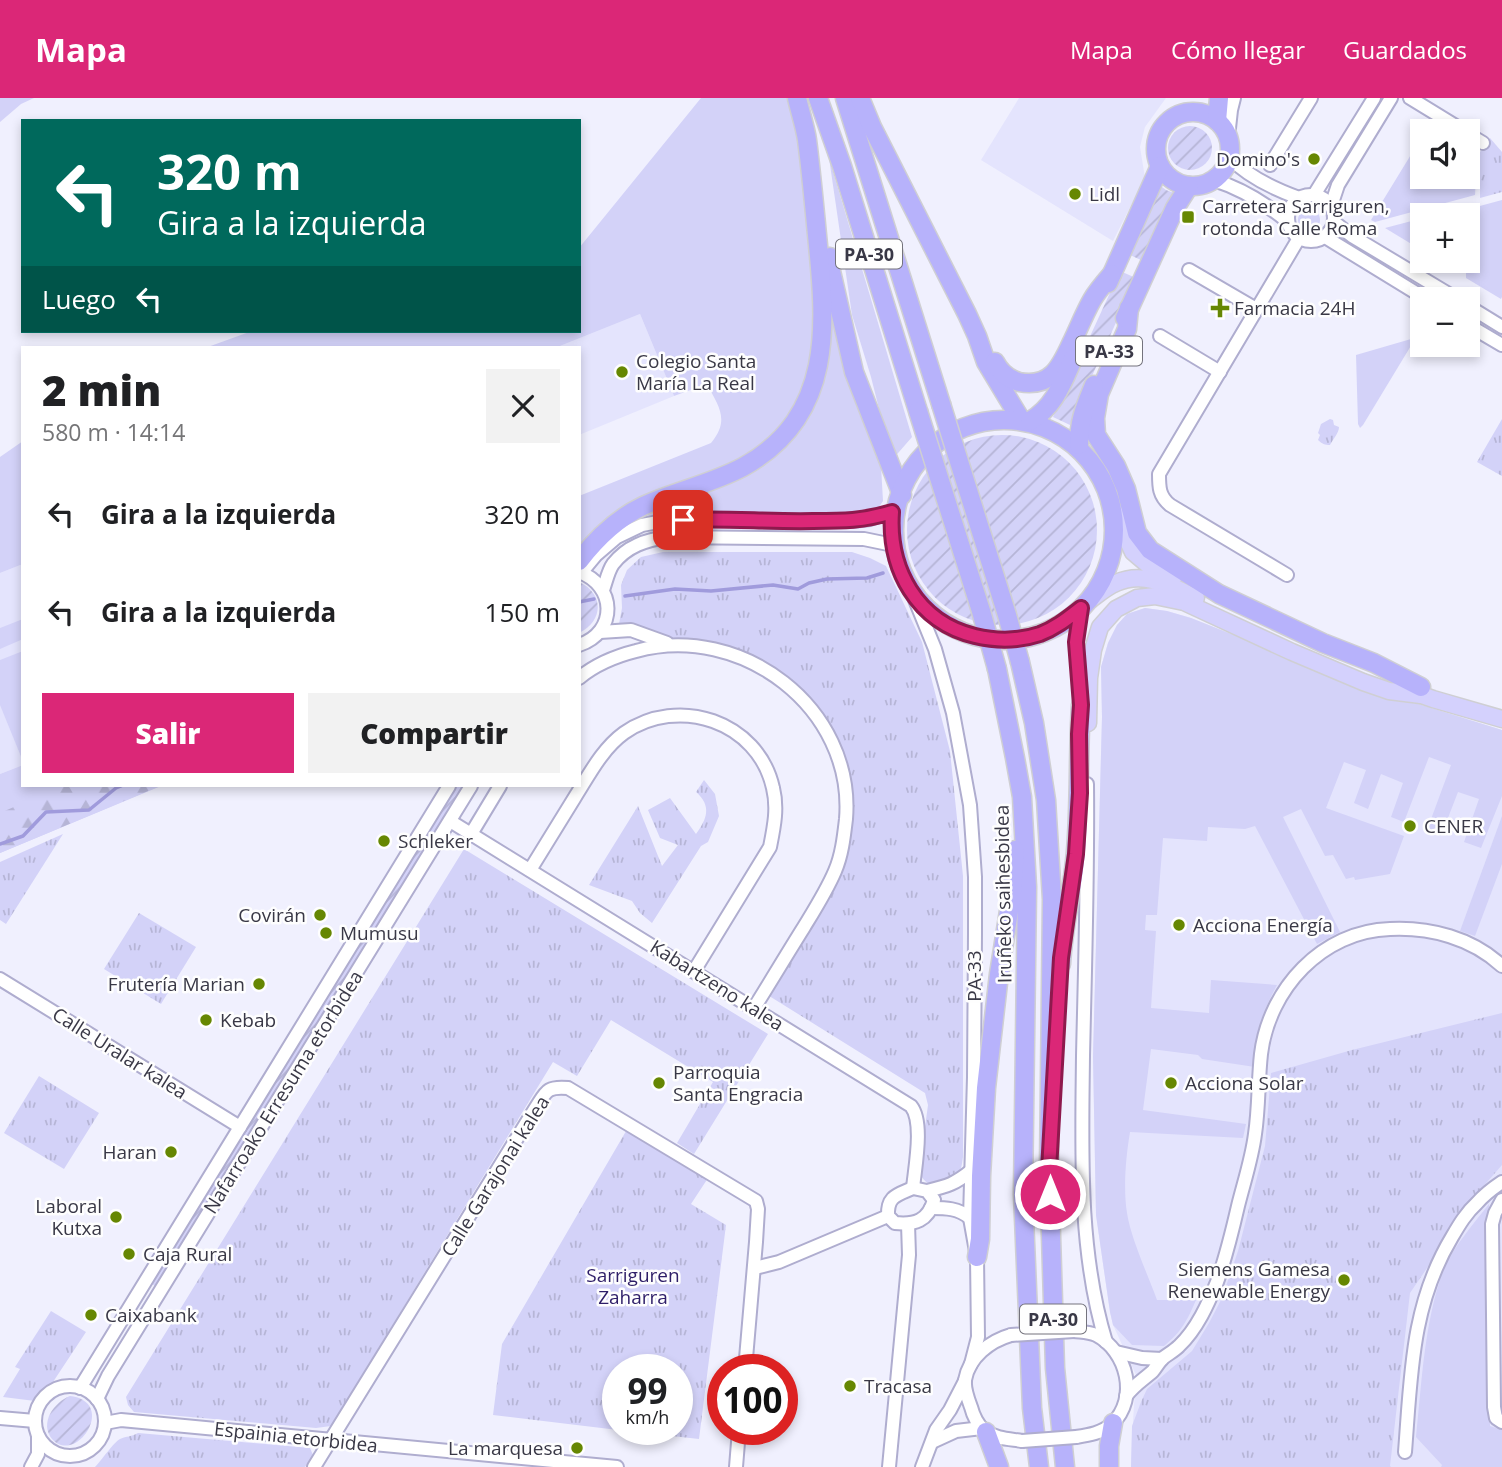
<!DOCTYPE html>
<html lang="es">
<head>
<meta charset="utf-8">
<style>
  :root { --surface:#fff; --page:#f2f2f2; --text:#202124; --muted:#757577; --accent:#db2777 }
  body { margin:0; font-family:"Open Sans",sans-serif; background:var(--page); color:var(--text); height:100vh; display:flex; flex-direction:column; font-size:26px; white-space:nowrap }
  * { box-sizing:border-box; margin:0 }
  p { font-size:23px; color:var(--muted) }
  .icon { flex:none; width:38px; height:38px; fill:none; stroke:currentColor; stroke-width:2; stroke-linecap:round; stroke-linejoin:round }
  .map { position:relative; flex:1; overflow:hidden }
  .sheet { position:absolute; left:21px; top:248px; width:560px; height:441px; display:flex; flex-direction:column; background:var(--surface); border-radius:0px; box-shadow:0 4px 10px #0003 }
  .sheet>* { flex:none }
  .top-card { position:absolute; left:21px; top:21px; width:560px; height:214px; border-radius:0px; box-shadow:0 4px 10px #0003; background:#00695c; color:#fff; overflow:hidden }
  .controls { position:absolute; left:1410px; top:21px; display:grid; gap:14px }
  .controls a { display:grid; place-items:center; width:70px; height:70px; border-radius:0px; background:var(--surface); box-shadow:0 4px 10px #0003; font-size:35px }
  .speed { position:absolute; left:602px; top:1256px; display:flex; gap:14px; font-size:35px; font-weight:700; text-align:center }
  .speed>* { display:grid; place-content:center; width:91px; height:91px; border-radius:50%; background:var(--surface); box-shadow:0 4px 10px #0003; line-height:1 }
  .speed small { font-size:18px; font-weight:400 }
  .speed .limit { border:10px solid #d22; background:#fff; color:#111 }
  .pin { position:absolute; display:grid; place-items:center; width:60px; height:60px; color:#fff; margin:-30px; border-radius:14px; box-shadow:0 4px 10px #0006 }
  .me { position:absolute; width:77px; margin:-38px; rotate:0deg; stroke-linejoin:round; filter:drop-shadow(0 0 5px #0008) }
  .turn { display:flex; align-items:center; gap:24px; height:147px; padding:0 21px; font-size:32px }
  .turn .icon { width:91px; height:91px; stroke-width:2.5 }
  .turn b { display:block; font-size:49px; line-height:60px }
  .then { display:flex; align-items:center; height:66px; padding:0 21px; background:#0003; gap:14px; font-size:26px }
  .round { display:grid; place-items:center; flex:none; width:74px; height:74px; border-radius:0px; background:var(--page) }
  .headline { display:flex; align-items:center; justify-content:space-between; height:119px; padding:0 21px }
  h1 { font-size:42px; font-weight:800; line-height:52px }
  .primary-button { display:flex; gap:14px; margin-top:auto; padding:14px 21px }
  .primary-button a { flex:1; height:80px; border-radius:0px; background:var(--accent); color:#fff; font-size:28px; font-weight:800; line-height:80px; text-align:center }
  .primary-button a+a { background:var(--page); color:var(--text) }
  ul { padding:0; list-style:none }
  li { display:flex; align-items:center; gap:21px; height:98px; padding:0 21px }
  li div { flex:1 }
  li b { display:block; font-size:26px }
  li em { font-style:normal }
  header { display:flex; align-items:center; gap:42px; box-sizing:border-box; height:98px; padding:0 35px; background:var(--accent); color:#fff }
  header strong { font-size:33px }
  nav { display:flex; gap:38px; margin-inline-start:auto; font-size:24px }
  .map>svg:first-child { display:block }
</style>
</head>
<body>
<header>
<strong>Mapa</strong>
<nav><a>Mapa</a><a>Cómo llegar</a><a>Guardados</a></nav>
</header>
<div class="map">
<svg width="1502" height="1369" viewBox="0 0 1502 1369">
  <defs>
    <pattern id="forest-firs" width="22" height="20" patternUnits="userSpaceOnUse" patternTransform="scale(1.75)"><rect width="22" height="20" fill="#d3d2f8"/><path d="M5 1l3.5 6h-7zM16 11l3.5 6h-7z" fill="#b6b5d6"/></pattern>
    <pattern id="park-tufts" width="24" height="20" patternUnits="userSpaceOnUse" patternTransform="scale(1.75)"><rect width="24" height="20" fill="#d3d2f8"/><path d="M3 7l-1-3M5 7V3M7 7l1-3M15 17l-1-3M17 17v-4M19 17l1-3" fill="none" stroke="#b6b5d6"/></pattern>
    <pattern id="garden-furrows" width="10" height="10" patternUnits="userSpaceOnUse" patternTransform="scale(1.75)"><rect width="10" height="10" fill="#d3d2f8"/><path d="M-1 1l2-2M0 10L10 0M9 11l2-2" fill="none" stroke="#b6b5d6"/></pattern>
  </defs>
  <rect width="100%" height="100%" fill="#f0f0fe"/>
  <!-- built -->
  <g fill="#e4e4fd">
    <path d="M1019 0H1166L1145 29 1140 49 1145 80 1113 143 981 62Z"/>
    <path d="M640 216 674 298 579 337V250H555Z"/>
    <path d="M23 466V667L0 676V475Z"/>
    <path d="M1145 510 1167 513 1191 520 1364 589 1502 632V1365L1491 1369H1131L1132 1339 1136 1277 1113 1227 1110 1214 1096 1117 1093 959 1102 619 1101 569 1108 545 1117 527 1127 516Z"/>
  </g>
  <!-- grass -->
  <g fill="#d3d2f8">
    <path d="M0 0H34L21 6 0 24Z"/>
    <path d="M701 0H790L804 50 817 239 803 299 784 330 761 351 579 453V398L711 345C730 322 719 309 707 286L674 298 640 216 555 250H205L252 233H579V150Z"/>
    <path d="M1423 37V79H1431L1425 88 1431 91 1438 79H1468V57L1477 62 1475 97 1375 124 1371 122Z"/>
    <path d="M829 60 912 339 892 362 871 279 852 217Z"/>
    <path d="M1502 102V199L1501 201 1466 180V163H1468V117H1465V112Z"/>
    <circle cx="1309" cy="122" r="11"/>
    <path d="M1423 120V153L1385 130Z"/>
    <path d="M829 194 848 272 881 368 883 403 877 412 858 418H686L614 434 623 425 726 383 815 302 828 262Z"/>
    <path d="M1411 241 1414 242 1412 246 1363 327 1360 330 1358 326 1356 257Z"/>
    <path d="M23 343V466L0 475V359Z"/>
    <path d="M1145 510 1167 513 1191 520 1364 589 1502 632V698L1481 750 1464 744 1479 701 1458 694 1441 738 1427 732 1451 667 1429 659 1404 724 1391 719 1403 685 1381 676 1368 711 1354 705 1366 672 1344 664 1326 710 1404 738 1390 776 1355 782 1354 779 1346 781 1333 757 1325 758 1301 711 1283 719 1340 834 1317 846 1255 728 1245 731 1208 729 1207 743 1163 740 1157 817H1146L1145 832 1156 833 1151 910 1209 915 1211 882 1277 887C1261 918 1255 933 1255 969L1202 961 1198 957 1151 951 1143 1012 1246 1026 1243 1040 1130 1034C1126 1058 1123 1090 1127 1115 1131 1141 1148 1177 1157 1202H1196C1187 1223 1182 1233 1164 1248L1132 1247 1113 1227 1110 1214 1096 1117 1093 959 1102 619 1101 569 1108 545 1117 527 1127 516Z"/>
    <path d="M23 521V541L0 551V530Z"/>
    <path d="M23 553V660L22 661 0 607V562Z"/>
    <path d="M23 667V688H161L0 755V676Z"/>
    <path d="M1502 718V766L1475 838 1460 833Z"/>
    <path d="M1489 1106 1490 1328 1502 1332V1369H1441L1442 1367 1416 1339C1422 1283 1424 1226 1443 1173 1451 1152 1475 1124 1489 1106Z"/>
  </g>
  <!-- forest -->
  <path fill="url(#forest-firs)" d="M62 688H160L0 755V715Z"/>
  <!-- park -->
  <g fill="url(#park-tufts)">
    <path d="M1490 40 1502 54V94L1480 100V54Z"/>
    <path d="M1330 321 1333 322 1334 327 1339 329C1339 335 1333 341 1330 347 1325 347 1322 346 1318 342L1320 337 1318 335 1321 326Z"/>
    <path d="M1502 321V378L1477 364Z"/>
    <path d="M663 454H852L870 460 886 468 922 544 950 653 963 778V1059C962 1064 962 1070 959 1075 955 1080 951 1082 945 1085 932 1090 924 1086 919 1073L928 1007 925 995 766 896 841 770 846 671 799 592 777 573 756 560 716 547 695 542 675 541 619 526 622 510 621 487 627 472 641 459Z"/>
    <path d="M704 682 715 696 719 718 708 744 701 748 652 825 640 815 632 803 589 787 638 708 662 768 678 747 660 740 648 712 670 700 696 736C707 721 712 708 696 694Z"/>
    <path d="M63 736 6 826 0 822V764Z"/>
    <path d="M464 751 768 936 694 1056 677 1045 713 984 611 922 577 978 553 964 331 1328 316 1330 134 1314 128 1307 126 1299Z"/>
    <path d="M139 815 196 849 161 906 104 871Z"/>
    <path d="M1502 915V1067L1481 1091 1410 1195 1390 1368 1391 1369H1131L1132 1328 1141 1304 1147 1291 1192 1253 1209 1225 1222 1200 1238 1153 1265 1048 1271 975 1352 952Z"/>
    <path d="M39 978 99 1015 64 1071 4 1035Z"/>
    <path d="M629 1028 710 1077 691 1106 726 1127 699 1341 618 1332H677V1272H618V1332L493 1317 502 1246Z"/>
    <path d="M51 1213 86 1234 53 1284 44 1291 35 1303 3 1299 20 1271 15 1269Z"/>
    <path d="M138 1335 310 1350 313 1357 305 1369H95C101 1363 114 1344 120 1341 127 1338 131 1339 138 1335Z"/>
  </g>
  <!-- garden -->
  <g fill="url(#garden-furrows)">
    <circle cx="1190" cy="50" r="22"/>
    <path d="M1158 86 1166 92 1174 95 1143 163 1128 156Z"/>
    <path d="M1120 173 1136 180 1070 327 1053 319Z"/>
    <circle cx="1002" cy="432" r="95"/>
    <path d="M579 484C604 495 604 523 579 535Z"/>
    <path d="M457 688H463L156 1189 151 1185Z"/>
    <path d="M70 1298C118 1304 76 1368 52 1341 39 1325 54 1304 70 1298Z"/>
  </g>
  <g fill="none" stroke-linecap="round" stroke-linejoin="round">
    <!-- stream -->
    <g stroke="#a09bdc" stroke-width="3.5">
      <path d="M625 498 675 491 711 493 773 487 798 491 809 485 827 481 867 480 883 475"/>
      <path d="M579 504 594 501"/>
      <path d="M0 746 23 738 46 714 89 712 116 690 121 688"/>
    </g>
    <!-- minor casing -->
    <g stroke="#afadcf" stroke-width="16">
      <g id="minor">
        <path d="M1410 0 1464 33"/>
        <path d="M1468 36 1483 45"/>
        <path d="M1228 39 1231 12 1234 0"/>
        <path d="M1229 59C1248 79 1274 91 1299 100"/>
        <path d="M1270 67 1311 0"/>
        <path d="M1214 82C1240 90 1266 106 1287 123"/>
        <circle cx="1311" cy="120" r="23"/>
        <path d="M1314 97 1374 0"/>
        <path d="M1331 108 1338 87 1391 0"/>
        <path d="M1334 124 1352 138 1457 201"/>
        <path d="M1325 139 1426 201"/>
        <path d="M1189 172 1256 211"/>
        <path d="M1468 208 1502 229"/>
        <path d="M1468 227 1502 247"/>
        <path d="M1160 238 1220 274"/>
        <path d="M579 474C616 487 618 534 579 547"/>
        <path d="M581 475 596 457 617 439 642 427 669 422 697 421 779 424 852 423 870 421 892 414"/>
        <path d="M1287 477 1170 407C1159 398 1159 389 1159 376L1299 140"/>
        <path d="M603 492C606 484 608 473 613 466 627 448 646 442 667 439L864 441 893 447"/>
        <path d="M913 497 935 551 953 615 970 707 975 779V835L974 979 970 1120 977 1159 978 1239 971 1266"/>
        <path d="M1081 510 1076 544 1082 612"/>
        <path d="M600 534 631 532 667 545"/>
        <path d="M579 580C596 566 616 558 636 553 741 524 855 610 846 721 844 738 842 757 835 773 827 792 815 811 804 829 787 856 771 883 754 910"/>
        <path d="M1087 686C1088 777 1085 867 1083 958 1082 1052 1078 1153 1106 1244"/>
        <path d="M450 723 911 1008C924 1024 915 1069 913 1090"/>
        <path d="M471 736 500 688"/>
        <path d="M530 772C545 748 560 723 575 699 589 677 602 651 624 635 678 597 758 623 773 690 778 710 774 729 770 749L694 873"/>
        <path d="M0 881 240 1029"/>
        <path d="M913 1090 927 1093 934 1102C928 1123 915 1127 895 1125L888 1118C887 1098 897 1097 913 1090Z"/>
        <path d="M927 1093C948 1088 955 1086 972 1072"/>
        <path d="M1502 1102 1495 1115 1492 1126 1494 1309 1496 1320 1502 1324"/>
        <path d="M931 1110C946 1110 958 1110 970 1120"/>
        <path d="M755 1170 779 1164 888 1118"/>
        <path d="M1074 1233C1081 1234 1089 1234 1096 1237 1127 1253 1139 1300 1112 1326 1102 1335 1089 1337 1076 1339"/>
        <path d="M1011 1237C990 1243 969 1259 965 1282 964 1291 968 1301 971 1309 973 1317 978 1328 985 1333 996 1341 1010 1341 1022 1343"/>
        <path d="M1116 1254 1142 1260 1162 1261"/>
        <circle cx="70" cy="1323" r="35"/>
        <path d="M80 1290 449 688"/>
        <path d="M1126 1298C1134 1287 1143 1282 1153 1273 1156 1269 1159 1264 1163 1260 1168 1256 1174 1253 1179 1248 1197 1231 1208 1206 1217 1184 1226 1159 1232 1134 1238 1108 1244 1084 1252 1060 1255 1036 1259 1010 1258 983 1261 956 1269 891 1322 833 1390 831 1430 829 1472 840 1502 868"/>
        <path d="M97 1301 108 1278 471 688"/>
        <path d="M0 1320 35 1323"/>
        <path d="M105 1325 121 1322 617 1369"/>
        <path d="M932 1344 956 1333 982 1330"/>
        <path d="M1405 1354C1411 1278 1411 1207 1452 1139 1459 1127 1466 1115 1477 1105 1484 1097 1493 1090 1502 1084"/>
        <path d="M31 1369 38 1356V1338"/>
        <path d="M314 1369 535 1011C546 994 546 988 568 990L756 1103 758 1111 756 1144 745 1272"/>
        <path d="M736 1369 739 1332"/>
        <path d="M889 1369 909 1157 908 1126"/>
        <path d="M922 1369 936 1332 950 1312 965 1283"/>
      </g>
    </g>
    <!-- major casing -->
    <g stroke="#cfcfd3" stroke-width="19">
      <g id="major">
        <path d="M1114 413 1133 454 1153 471 1173 480"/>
        <path d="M1087 504C1096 498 1106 489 1116 485 1144 472 1171 488 1196 500"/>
        <path d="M1413 594 1433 601 1502 621"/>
        <path d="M1088 625 1089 580 1093 552 1100 529 1116 511 1137 500 1155 498 1184 504 1292 554 1363 584 1389 593 1421 597"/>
      </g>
    </g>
    <!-- highway casing -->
    <g stroke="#cfcfd3" stroke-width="21">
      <g id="highway">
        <path d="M818 0 842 68 918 313"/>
        <path d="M845 0 941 306"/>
        <path d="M860 0 872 29 967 216 977 238 986 264 1021 322"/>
        <circle cx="1193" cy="51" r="37"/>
        <path d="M1217 23 1219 0"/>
        <path d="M830 159 831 173 854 274 902 397"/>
        <path d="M1108 185 1160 68"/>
        <path d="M1129 210 1127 231 1099 296 1095 320 1096 337 1116 368 1126 391 1137 435 1150 452 1219 496 1323 545 1374 565 1421 589"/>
        <path d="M1125 220 1175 110 1189 88"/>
        <path d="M995 264C1000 274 1009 281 1019 284 1050 290 1060 270 1071 246 1078 232 1084 216 1092 202 1097 193 1105 184 1112 176"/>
        <circle cx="1004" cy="432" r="110"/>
        <path d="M1030 323C1054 309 1062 286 1073 261"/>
        <path d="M1079 347C1079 322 1085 309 1094 287"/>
        <path d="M579 463C596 441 618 420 643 408 675 393 711 386 743 369 835 318 826 227 817 137 814 105 811 73 807 42 805 28 800 14 797 0"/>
        <path d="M1020 564 1034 625 1046 702 1052 801 1049 1072 1055 1270 1065 1369"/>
        <path d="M997 571 1015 660 1022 699 1027 789 1023 1096 1032 1310 1039 1369"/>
        <path d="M1061 866C1063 828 1073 791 1076 753 1080 704 1078 656 1081 607"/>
        <path d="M977 1159 980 1141 981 1078 986 990 999 876 1012 794 1015 752"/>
        <path d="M986 1334 999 1369"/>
        <path d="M1109 1369V1348L1113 1325"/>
      </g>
    </g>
    <!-- minor -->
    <use href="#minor" stroke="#fff" stroke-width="12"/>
    <!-- major -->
    <use href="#major" stroke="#d4d1fd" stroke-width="16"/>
    <!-- highway -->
    <use href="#highway" stroke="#b7b2fb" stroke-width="18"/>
    <!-- minor-bridge casing -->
    <g stroke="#afadcf" stroke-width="16" stroke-linecap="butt">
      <g id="minor-bridge">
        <path d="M1011 1237 1074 1233"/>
        <path d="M1022 1343 1076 1339"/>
      </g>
    </g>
    <!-- highway-bridge casing -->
    <g stroke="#cfcfd3" stroke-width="21" stroke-linecap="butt">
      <g id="highway-bridge">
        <path d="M941 306 1007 517 1020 564"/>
        <path d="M918 313 981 513 997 571"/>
      </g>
    </g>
    <!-- minor-bridge -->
    <use href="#minor-bridge" stroke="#fff" stroke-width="12"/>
    <!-- highway-bridge -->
    <use href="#highway-bridge" stroke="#b7b2fb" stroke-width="18"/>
  </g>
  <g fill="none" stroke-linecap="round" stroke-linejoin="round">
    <!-- route casing -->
    <g stroke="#8e194d" stroke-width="18">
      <path id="route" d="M683 422C726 420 770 424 813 423 843 423 863 423 892 414 888 471 917 524 975 538 996 543 1019 543 1040 536 1056 530 1068 520 1081 510L1076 544 1081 607 1079 636 1080 695 1076 756 1061 860 1049 1072 1050 1096"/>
    </g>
    <!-- route -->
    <use href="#route" stroke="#db2777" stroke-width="12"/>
  </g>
  <!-- markers -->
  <g fill="#668702" stroke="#fefefe" stroke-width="2.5">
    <circle cx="1314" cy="61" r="7"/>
    <circle cx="1075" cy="96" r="7"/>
    <rect x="1181" y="112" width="14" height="14" rx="3.5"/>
    <path d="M1216.5 199.5h7v7h7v7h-7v7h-7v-7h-7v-7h7z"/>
    <circle cx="622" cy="274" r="7"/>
    <circle cx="1410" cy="728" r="7"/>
    <circle cx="384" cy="743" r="7"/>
    <circle cx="320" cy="817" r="7"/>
    <circle cx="1179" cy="827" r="7"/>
    <circle cx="326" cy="835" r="7"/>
    <circle cx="259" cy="886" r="7"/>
    <circle cx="206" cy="922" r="7"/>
    <circle cx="659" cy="985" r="7"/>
    <circle cx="1171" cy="985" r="7"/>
    <circle cx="171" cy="1054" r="7"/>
    <circle cx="116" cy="1119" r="7"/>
    <circle cx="129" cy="1156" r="7"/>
    <circle cx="1344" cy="1182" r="7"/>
    <circle cx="91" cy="1217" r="7"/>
    <circle cx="850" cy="1288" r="7"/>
    <circle cx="577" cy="1350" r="7"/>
  </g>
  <g text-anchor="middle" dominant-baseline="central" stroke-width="5" stroke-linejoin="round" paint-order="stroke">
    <!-- shield labels -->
    <g fill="#fefefe" stroke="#74737d" stroke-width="2">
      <rect x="836" y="141.5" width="66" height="29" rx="5"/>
      <rect x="1076" y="238.5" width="66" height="29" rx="5"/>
      <rect x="1020" y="1206.5" width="66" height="29" rx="5"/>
    </g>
    <g font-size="18" font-weight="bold" fill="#393846">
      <text x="869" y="156">PA-30</text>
      <text x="1109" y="253">PA-33</text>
      <text x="1053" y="1221">PA-30</text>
    </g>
    <!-- poi labels -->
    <g font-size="19" fill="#393846" stroke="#fefefe" text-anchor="start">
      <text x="1300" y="61" text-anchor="end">Domino's</text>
      <text x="1089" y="96">Lidl</text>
      <text x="1202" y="108">Carretera Sarriguren,<tspan x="1202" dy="22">rotonda Calle Roma</tspan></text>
      <text x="1234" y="210">Farmacia 24H</text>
      <text x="636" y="263">Colegio Santa<tspan x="636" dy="22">María La Real</tspan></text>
      <text x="1424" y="728">CENER</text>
      <text x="398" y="743">Schleker</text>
      <text x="306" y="817" text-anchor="end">Covirán</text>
      <text x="1193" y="827">Acciona Energía</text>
      <text x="340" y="835">Mumusu</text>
      <text x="245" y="886" text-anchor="end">Frutería Marian</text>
      <text x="220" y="922">Kebab</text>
      <text x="673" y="974">Parroquia<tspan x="673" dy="22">Santa Engracia</tspan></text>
      <text x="1185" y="985">Acciona Solar</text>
      <text x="157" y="1054" text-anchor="end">Haran</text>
      <text x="102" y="1108" text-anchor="end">Laboral<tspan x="102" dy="22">Kutxa</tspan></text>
      <text x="143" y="1156">Caja Rural</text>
      <text x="1330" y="1171" text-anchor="end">Siemens Gamesa<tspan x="1330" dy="22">Renewable Energy</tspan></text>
      <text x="105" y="1217">Caixabank</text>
      <text x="864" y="1288">Tracasa</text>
      <text x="563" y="1350" text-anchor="end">La marquesa</text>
    </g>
    <!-- street labels -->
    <g font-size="19" fill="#393846" stroke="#fefefe">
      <text transform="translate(1003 796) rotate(-91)">Iruñeko saihesbidea</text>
      <text transform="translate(974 878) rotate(-90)">PA-33</text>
      <text transform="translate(717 887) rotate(32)">Kabartzeno kalea</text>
      <text transform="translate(120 955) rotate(32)">Calle Uralar kalea</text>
      <text transform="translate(283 994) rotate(-58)">Nafarroako Erresuma etorbidea</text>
      <text transform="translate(495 1078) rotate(-58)">Calle Garajonai kalea</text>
      <text transform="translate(296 1339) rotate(6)">Espainia etorbidea</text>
    </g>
    <!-- park labels -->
    <g font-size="19" fill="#2e1e68" stroke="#fefefe">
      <text x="633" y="1177">Sarriguren<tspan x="633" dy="22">Zaharra</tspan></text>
    </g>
  </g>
</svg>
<div class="controls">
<a><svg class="icon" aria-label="sound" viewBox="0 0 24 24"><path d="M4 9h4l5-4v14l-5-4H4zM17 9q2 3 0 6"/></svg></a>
<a>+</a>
<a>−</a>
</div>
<div class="speed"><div>99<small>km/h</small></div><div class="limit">100</div></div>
<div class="pin" style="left:683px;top:422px;background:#d93025"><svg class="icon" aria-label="arrive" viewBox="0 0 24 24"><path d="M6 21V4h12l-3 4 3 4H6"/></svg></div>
<svg class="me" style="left:1050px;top:1096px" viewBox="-20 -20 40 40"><circle r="17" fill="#db2777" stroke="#fff" stroke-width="3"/><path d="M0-11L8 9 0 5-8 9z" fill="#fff"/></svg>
<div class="top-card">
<div class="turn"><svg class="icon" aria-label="left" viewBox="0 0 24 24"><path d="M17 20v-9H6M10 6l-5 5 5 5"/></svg><div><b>320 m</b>Gira a la izquierda</div></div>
<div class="then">Luego<svg class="icon" aria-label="left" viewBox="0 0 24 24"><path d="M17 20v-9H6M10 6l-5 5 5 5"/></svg></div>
</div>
<section class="sheet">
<div class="headline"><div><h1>2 min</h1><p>580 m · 14:14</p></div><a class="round"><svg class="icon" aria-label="close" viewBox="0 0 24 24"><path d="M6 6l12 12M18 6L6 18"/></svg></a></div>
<ul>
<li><svg class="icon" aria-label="left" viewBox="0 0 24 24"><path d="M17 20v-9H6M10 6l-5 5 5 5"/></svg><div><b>Gira a la izquierda</b></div><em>320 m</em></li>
<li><svg class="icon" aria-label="left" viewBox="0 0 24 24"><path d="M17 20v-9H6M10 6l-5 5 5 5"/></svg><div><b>Gira a la izquierda</b></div><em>150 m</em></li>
</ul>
<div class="primary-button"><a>Salir</a><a>Compartir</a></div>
</section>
</div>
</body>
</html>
